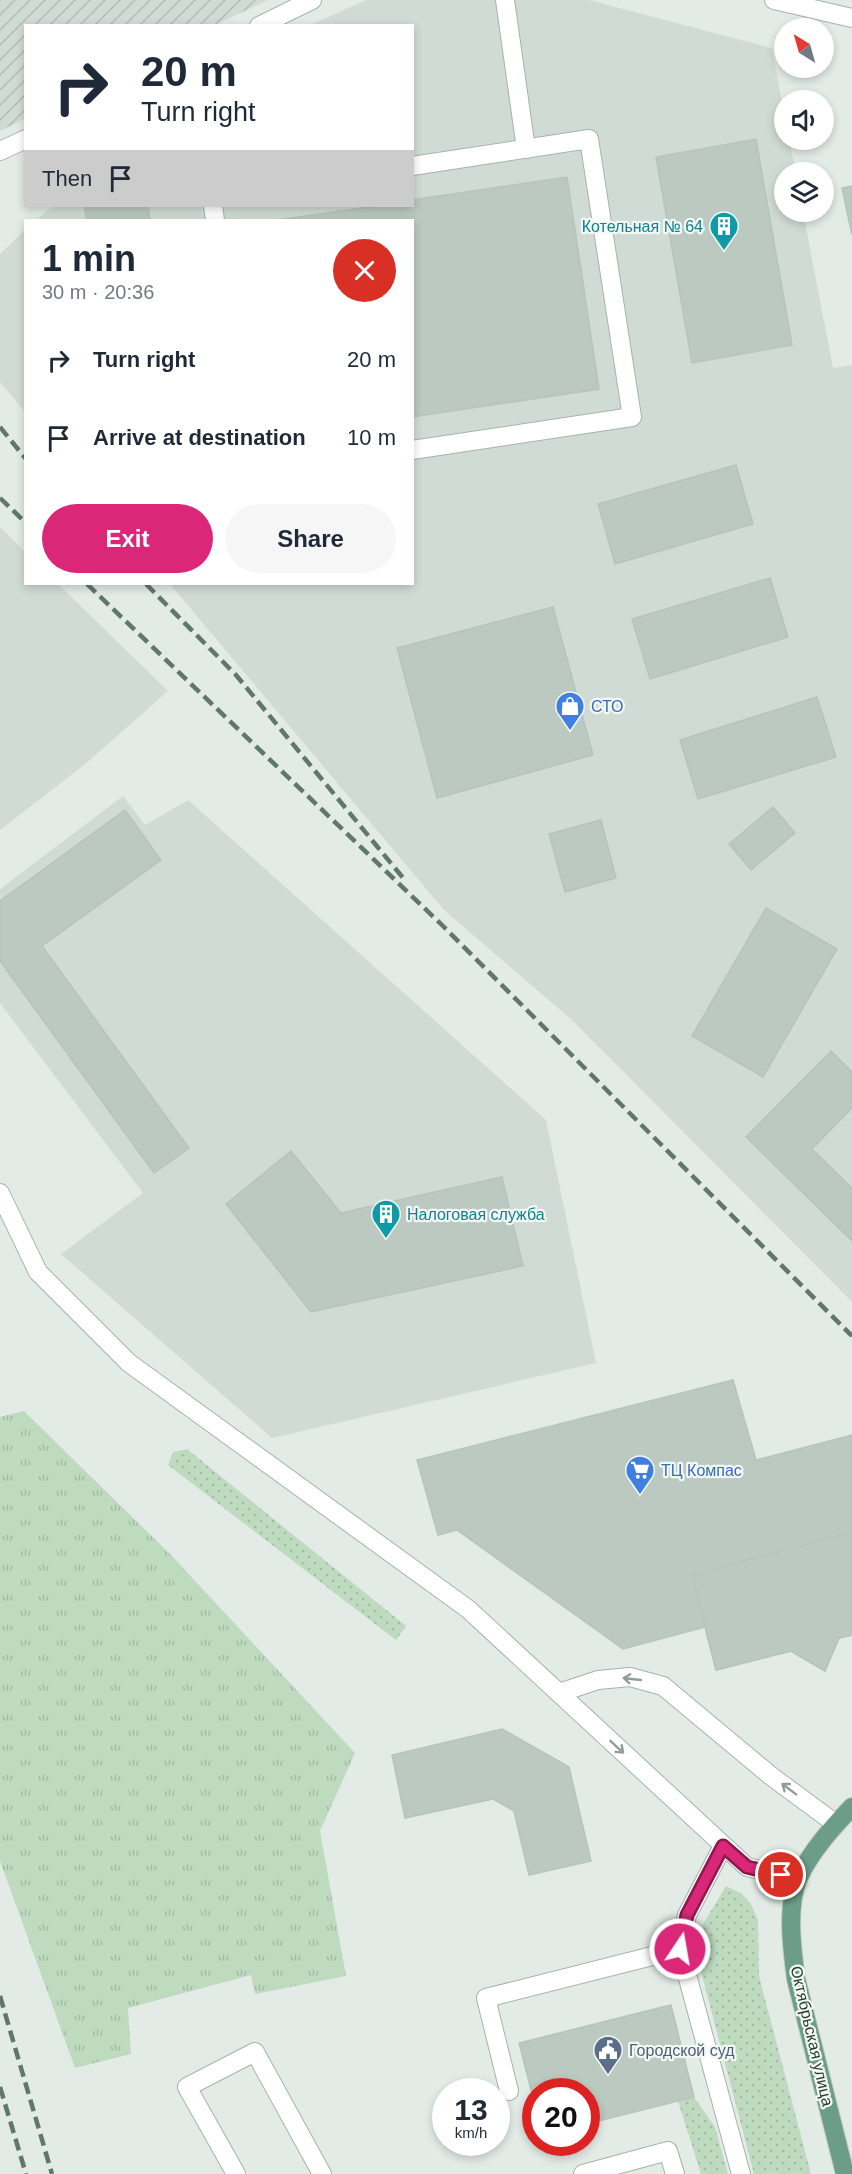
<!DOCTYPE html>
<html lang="en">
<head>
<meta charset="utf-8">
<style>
  :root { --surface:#fff; --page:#f6f6f7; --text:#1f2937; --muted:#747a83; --accent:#db2777 }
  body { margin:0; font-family:Helvetica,sans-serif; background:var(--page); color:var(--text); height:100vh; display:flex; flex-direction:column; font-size:22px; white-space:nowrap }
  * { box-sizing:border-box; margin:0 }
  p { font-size:20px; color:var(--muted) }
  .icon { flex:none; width:33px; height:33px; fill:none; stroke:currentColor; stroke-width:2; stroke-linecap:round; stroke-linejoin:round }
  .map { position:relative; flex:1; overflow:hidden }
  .drawer { position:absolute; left:24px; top:219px; width:390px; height:366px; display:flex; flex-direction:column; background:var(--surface); border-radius:0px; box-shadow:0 3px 9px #0003 }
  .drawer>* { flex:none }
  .top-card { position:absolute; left:24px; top:24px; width:390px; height:183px; border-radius:0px; box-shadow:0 3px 9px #0003; background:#fff; color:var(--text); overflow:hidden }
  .needle { width:39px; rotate:323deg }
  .controls { position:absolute; left:774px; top:18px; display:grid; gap:12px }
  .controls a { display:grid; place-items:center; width:60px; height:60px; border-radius:50%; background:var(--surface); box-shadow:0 3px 9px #0003; font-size:30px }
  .speed { position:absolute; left:432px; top:2078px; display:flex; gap:12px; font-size:30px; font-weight:700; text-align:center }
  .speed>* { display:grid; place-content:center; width:78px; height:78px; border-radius:50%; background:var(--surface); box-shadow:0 3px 9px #0003; line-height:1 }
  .speed small { font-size:15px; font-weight:400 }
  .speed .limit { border:9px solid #d22; background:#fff; color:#111 }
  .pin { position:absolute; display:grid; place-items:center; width:51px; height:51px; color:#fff; margin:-26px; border:3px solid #fff; border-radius:50%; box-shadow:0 2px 6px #0007 }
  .me { position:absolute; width:66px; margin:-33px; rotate:12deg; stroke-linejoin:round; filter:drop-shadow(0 0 4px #0008) }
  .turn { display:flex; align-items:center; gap:21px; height:126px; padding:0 18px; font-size:27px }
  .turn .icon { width:78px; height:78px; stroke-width:2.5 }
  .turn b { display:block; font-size:42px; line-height:51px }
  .then { display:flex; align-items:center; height:57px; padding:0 18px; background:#0003; gap:12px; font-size:22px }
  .round { display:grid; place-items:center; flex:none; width:63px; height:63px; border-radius:32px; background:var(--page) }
  .headline { display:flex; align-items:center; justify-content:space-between; height:102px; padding:0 18px }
  h1 { font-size:36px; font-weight:800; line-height:45px }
  .cta { display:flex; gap:12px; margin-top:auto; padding:12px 18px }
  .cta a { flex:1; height:69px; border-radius:36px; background:var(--accent); color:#fff; font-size:24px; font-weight:800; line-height:69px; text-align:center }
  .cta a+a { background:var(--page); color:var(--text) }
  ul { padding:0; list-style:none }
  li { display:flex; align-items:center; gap:18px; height:78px; padding:0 18px }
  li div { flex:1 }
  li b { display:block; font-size:22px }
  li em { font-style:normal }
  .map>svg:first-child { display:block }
</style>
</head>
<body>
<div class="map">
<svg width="852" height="2174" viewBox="0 0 852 2174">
  <defs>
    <pattern id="industrial-furrows" width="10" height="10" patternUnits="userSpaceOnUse" patternTransform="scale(1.5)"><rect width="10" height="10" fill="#d1dbd5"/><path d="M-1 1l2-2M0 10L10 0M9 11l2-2" fill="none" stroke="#b3bdb7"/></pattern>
    <pattern id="grass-dots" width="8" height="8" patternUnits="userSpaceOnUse" patternTransform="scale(1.5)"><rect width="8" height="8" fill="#bedbc0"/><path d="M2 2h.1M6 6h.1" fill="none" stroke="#a3bda5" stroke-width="1.8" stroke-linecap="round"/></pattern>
    <pattern id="park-tufts" width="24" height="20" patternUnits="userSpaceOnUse" patternTransform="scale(1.5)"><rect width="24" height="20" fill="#bedbc0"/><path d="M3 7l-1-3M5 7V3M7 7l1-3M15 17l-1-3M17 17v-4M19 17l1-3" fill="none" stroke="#a3bda5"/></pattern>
  </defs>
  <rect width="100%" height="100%" fill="#e3ebe6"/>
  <!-- built -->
  <g fill="#d1dbd5">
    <path d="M366 0H589L772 48 784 114V140H789L796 172H784V212H803L833 368 852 365V1302L572 1020 444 910 170 584H412V220H36L53 206H412V26L310 25Z"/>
    <path d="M25 230V412L0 382V254Z"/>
    <path d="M0 527 25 552 26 584H58L168 691 84 765 0 830Z"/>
    <path d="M123 796 145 825 188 800 546 1120 596 1363 272 1438 61 1254 143 1193 0 1003V889Z"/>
  </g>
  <!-- industrial -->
  <path fill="url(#industrial-furrows)" d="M0 0H268L215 25 26 26 25 119 0 131Z"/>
  <!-- grass -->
  <g fill="url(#grass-dots)">
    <path d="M187 1449 406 1626 396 1640 168 1465 173 1452Z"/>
    <path d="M726 1886 742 1894 751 1904 758 1920 759 1976 811 2174H754L693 1941Z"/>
    <path d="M694 2097 715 2127 728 2174H701L678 2101Z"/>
  </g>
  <!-- park -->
  <path fill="url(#park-tufts)" d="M24 1411 171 1555 355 1753 320 1831 346 1976 255 1994 251 1975 128 2008 131 2054 75 2068 0 1861V1417Z"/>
  <!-- building -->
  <g fill="#bbc9c1" stroke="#b6c5bc" stroke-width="1.5">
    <path d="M756 139 792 345 692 363 656 157Z"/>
    <path d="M567 177 599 389 412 417V220H277L376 206H412V200Z"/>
    <path d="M852 186V235L842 188Z"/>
    <path d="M84 206H148L150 220H87Z"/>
    <path d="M736 465 753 524 615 564 598 504Z"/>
    <path d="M770 578 788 637 650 679 632 619Z"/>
    <path d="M553 607 593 755 437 798 397 648Z"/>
    <path d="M817 697 836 757 698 799 680 740Z"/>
    <path d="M773 807 795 833 751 870 729 844Z"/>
    <path d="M125 810 161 860 42 946 189 1148 154 1173 0 961V901Z"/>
    <path d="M601 820 616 878 565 892 549 834Z"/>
    <path d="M766 908 837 949 763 1077 692 1036Z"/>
    <path d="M831 1051 852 1072V1108L812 1149 852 1188V1241L746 1137Z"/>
    <path d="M291 1151 341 1213 502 1177 523 1266 311 1312 226 1204Z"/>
    <path d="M733 1380 756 1460 852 1435V1635L839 1638 825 1671 791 1651 716 1670 705 1627 623 1649 457 1530 438 1535 417 1460Z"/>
    <path d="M852 1532V1635L839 1638 825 1671 791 1651 716 1670 692 1575Z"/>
    <path d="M502 1729 569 1767 591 1861 529 1875 514 1811 493 1799 405 1818 392 1755Z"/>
    <path d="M671 2005 694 2097 586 2124V2091H536V2109L519 2043Z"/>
  </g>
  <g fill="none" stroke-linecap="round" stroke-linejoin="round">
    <!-- minor casing -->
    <g stroke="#a6b3ac" stroke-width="20">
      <g id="minor">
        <path d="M505 0 526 149"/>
        <path d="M774 0 852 18"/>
        <path d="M259 26 312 0"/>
        <path d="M0 151 26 139"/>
        <path d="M412 166 589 139 632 417 412 450"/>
        <path d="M213 206 215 220"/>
        <path d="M0 1193 38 1272 129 1363 468 1609 747 1867 798 1879"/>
        <path d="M559 1693 598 1680 630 1677 663 1686 771 1776 836 1824"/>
        <path d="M723 1846 687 1915 680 1949 741 2174"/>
        <path d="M509 2091 486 1998 680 1949"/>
        <path d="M236 2174 187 2087 255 2052 322 2174"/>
        <path d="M583 2174 668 2151 675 2174"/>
      </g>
    </g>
    <!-- major casing -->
    <g stroke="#c2c8c5" stroke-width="20">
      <path id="major" d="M845 2174 796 1979C792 1949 786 1905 799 1877 811 1851 832 1828 852 1807"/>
    </g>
    <!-- minor -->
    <use href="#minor" stroke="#fff" stroke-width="18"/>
    <!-- major -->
    <use href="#major" stroke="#6b9d88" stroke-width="18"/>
    <!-- rail -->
    <g stroke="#5f776c" stroke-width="4.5" stroke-dasharray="12 6" stroke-linecap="butt">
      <path d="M0 427 26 459"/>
      <path d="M0 498 26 523"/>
      <path d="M87 584 443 926 852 1336"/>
      <path d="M146 584 236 675 404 879"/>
      <path d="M0 1996 52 2174"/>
      <path d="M0 2087 26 2174"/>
    </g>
  </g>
  <!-- one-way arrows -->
  <defs><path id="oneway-shaft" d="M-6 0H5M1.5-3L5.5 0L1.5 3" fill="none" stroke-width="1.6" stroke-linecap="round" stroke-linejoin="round" transform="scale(1.5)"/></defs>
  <g stroke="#929d98">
    <use href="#oneway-shaft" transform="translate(632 1679) rotate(-174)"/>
    <use href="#oneway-shaft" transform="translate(617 1747) rotate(43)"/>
    <use href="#oneway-shaft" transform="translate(789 1789) rotate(-143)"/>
  </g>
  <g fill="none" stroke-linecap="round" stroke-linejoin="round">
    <!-- route casing -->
    <g stroke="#8e194d" stroke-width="15">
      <path id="route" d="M680 1949 687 1915 723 1846 747 1867 781 1875"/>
    </g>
    <!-- route -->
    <use href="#route" stroke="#db2777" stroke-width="10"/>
  </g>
  <!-- icons -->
  <defs>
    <g id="building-pin" transform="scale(1.5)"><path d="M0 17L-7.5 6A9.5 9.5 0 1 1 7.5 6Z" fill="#0f9aa8" stroke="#f3f8f5"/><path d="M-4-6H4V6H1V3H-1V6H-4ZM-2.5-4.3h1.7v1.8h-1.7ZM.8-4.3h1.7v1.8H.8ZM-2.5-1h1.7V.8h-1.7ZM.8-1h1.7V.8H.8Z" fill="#fff"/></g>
    <g id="shop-pin" transform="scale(1.5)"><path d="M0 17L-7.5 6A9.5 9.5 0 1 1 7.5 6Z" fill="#3f7fe0" stroke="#f3f8f5"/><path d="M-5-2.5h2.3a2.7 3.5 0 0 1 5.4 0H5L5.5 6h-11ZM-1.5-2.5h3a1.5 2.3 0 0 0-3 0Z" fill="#fff"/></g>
    <g id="supermarket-pin" transform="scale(1.5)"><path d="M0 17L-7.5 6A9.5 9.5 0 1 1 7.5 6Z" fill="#3f7fe0" stroke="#f3f8f5"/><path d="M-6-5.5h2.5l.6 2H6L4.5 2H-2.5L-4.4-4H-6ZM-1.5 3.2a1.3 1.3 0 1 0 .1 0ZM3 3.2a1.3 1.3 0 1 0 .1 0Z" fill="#fff"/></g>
    <g id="civic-pin" transform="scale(1.5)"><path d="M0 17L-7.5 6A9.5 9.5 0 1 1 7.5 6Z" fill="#5c6f8a" stroke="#f3f8f5"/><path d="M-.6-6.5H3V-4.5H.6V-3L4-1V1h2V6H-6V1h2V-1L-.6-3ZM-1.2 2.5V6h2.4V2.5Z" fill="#fff"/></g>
  </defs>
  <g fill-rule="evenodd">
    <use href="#building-pin" x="724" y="226"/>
    <use href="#shop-pin" x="570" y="706"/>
    <use href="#building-pin" x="386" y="1214"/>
    <use href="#supermarket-pin" x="640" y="1470"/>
    <use href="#civic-pin" x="608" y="2050"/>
  </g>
  <g text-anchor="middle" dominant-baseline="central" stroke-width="4.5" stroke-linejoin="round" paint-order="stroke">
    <!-- culture labels -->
    <g font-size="16" fill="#0d838f" stroke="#f3f8f5" text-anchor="end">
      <text x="703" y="226">Котельная № 64</text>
      <text x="407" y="1214" text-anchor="start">Налоговая служба</text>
    </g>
    <!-- shop labels -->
    <g font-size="16" fill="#366cbe" stroke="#f3f8f5" text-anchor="start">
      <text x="591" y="706">СТО</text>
      <text x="661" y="1470">ТЦ Компас</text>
    </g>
    <!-- street labels -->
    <g font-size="16" fill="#243b31" stroke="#f3f8f5">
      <text transform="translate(812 2036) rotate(77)">Октябрьская улица</text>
    </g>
    <!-- service labels -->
    <g font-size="16" fill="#4e5e75" stroke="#f3f8f5" text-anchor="start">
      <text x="629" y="2050">Городской суд</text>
    </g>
  </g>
</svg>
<div class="controls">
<a><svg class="needle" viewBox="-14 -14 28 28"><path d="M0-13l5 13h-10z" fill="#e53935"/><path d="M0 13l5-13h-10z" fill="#747a83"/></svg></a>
<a><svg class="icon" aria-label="sound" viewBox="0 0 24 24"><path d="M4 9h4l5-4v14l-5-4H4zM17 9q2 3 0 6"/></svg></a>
<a><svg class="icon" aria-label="layers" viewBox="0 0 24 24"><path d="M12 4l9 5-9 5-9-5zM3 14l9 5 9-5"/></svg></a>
</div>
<div class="speed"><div>13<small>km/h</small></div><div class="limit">20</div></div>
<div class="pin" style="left:781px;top:1875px;background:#d93025"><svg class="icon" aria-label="arrive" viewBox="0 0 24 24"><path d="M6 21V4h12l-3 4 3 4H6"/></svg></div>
<svg class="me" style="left:680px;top:1949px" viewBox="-20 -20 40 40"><circle r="17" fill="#db2777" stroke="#fff" stroke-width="3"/><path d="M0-11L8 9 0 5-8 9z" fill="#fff"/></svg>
<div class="top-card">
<div class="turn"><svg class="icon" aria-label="right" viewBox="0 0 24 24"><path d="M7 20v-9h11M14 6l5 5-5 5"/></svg><div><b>20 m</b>Turn right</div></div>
<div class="then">Then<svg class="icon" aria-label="arrive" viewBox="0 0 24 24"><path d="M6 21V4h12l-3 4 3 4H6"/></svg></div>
</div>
<section class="drawer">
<div class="headline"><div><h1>1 min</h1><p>30 m · 20:36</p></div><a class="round" style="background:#d93025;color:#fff"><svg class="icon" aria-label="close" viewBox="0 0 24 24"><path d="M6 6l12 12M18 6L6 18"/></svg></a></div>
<ul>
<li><svg class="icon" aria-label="right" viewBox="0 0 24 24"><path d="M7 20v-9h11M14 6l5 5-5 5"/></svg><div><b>Turn right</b></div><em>20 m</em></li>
<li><svg class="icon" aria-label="arrive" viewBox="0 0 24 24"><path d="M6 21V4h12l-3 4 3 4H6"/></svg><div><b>Arrive at destination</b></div><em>10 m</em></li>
</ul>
<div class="cta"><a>Exit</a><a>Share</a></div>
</section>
</div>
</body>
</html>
